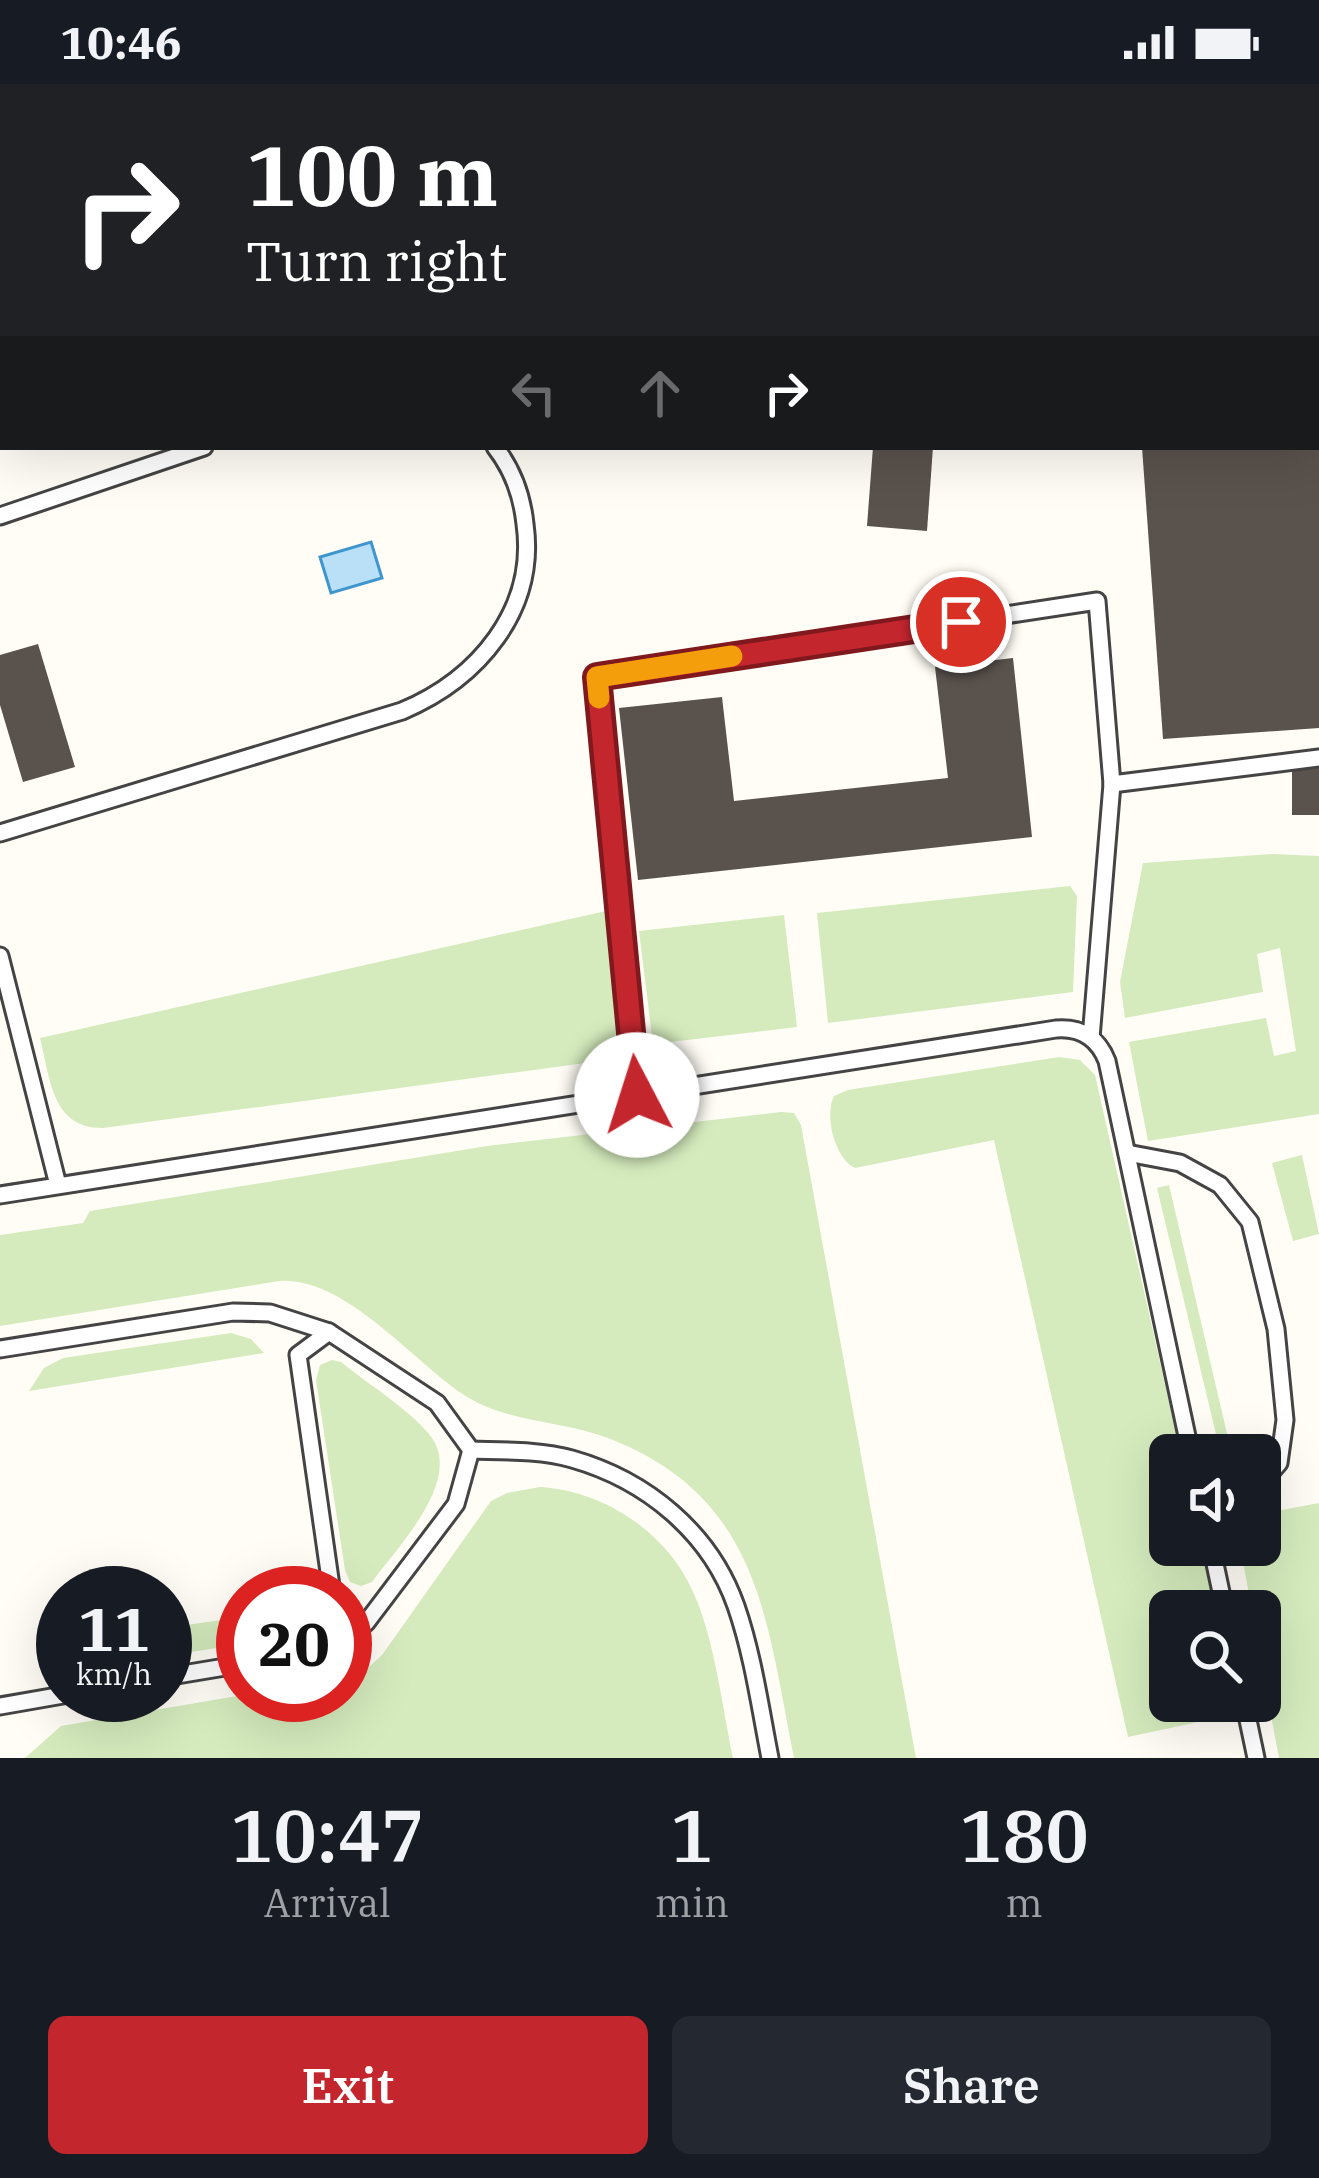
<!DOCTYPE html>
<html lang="en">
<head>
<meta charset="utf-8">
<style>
  :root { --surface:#171b24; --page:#242831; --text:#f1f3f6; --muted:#9ea1a6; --accent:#c4262e }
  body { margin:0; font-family:"IBM Plex Serif",serif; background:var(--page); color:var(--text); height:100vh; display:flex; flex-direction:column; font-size:45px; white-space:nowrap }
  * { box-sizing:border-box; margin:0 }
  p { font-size:39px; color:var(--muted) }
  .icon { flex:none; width:66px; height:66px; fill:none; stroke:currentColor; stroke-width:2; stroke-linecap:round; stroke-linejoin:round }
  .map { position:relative; height:1674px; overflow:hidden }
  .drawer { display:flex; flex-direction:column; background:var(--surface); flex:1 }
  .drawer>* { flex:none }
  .top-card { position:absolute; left:0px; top:0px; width:1320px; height:366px; box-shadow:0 12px 48px #0002; background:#202124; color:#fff; overflow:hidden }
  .buttons { position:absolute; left:1149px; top:1350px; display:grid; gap:24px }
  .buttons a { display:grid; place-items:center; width:132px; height:132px; border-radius:18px; background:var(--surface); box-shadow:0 12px 48px #0002; font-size:60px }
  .speed { position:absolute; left:36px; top:1482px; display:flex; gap:24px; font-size:60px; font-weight:700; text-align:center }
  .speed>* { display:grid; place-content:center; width:156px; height:156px; border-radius:50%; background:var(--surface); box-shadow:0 12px 48px #0002; line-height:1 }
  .speed small { font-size:30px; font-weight:400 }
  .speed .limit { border:18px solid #d22; background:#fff; color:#111 }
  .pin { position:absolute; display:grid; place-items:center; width:102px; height:102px; color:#fff; margin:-51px; border:6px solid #fff; border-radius:50%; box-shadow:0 3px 12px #0007 }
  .me { position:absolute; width:132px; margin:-66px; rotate:355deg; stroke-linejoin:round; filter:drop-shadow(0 0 9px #0008) }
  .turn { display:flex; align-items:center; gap:42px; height:252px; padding:0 48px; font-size:54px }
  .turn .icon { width:156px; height:156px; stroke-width:2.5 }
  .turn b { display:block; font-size:84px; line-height:102px }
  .lanes { display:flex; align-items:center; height:114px; padding:0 48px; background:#0003; justify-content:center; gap:60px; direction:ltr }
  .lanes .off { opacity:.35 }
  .eta { display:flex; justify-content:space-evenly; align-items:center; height:204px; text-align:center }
  .eta b { font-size:72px; font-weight:600; line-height:84px }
  .button { display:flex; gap:24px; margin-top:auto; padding:24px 48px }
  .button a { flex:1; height:138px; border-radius:18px; background:var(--accent); color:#fff; font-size:48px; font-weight:600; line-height:138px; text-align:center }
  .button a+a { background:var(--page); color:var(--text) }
  .status { display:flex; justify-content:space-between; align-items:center; height:84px; padding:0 60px; background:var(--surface); direction:ltr }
  .status svg { height:33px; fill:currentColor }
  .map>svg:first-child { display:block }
</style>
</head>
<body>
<div class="status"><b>10:46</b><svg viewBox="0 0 49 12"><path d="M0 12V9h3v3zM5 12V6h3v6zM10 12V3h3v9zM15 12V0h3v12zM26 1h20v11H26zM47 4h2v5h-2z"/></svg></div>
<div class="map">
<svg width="1319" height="1674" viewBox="0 0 1319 1674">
  <rect width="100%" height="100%" fill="#fffdf5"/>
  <!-- industrial -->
  <path fill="#eee6ef" d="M701 0H1319V260L1317 3Z"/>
  <!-- green -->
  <g fill="#d5ebbd">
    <path d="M1272 770 1319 772V1030L1148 1057 1129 958 1266 934 1274 972 1296 967 1280 864 1257 870 1263 908 1125 934 1120 898 1143 779Z"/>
    <path d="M1070 802 1077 812 1073 908 828 939 817 829Z"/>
    <path d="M606 827 622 974 103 1044C52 1045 50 994 40 954Z"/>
    <path d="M784 831 797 943 653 960 639 847Z"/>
    <path d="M1059 973 1080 976 1095 991 1181 1371H1170V1461H1202L1217 1527H1170V1617H1237L1240 1629 1128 1653 994 1056 855 1084C835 1075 824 1032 834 1012L848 1006Z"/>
    <path d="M781 1028 794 1029 801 1041 916 1674H794C766 1536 761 1413 608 1354 560 1336 505 1339 461 1309 410 1274 343 1192 279 1197L0 1242V1151L83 1139 90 1127 487 1062Z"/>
    <path d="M1302 1071 1319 1150 1293 1157 1272 1079Z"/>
    <path d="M1169 1101 1232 1371H1221L1157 1104Z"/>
    <path d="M231 1249 251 1255 264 1269 29 1307 44 1284 63 1274Z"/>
    <path d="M332 1276 341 1278C369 1301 406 1323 429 1350 466 1394 398 1462 372 1498L361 1502 350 1498 345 1486 316 1296 320 1281Z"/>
    <path d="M540 1403C605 1407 668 1449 694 1510 715 1557 722 1623 733 1674H25L61 1642 243 1611H345V1593L368 1584 382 1571 491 1417 507 1409Z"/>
    <path d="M1319 1419V1674H1279L1260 1573V1527H1252L1240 1461H1260V1430Z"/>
    <path d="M243 1533V1560L165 1572V1544Z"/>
  </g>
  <!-- water -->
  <path fill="#b9e0f7" stroke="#3f96cf" stroke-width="3" d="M371 458 382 494 331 509 320 473Z"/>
  <!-- building -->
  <g fill="#5a524d">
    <path d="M873 363H933L927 447 867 442Z"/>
    <path d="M1142 363H1319V644L1163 655Z"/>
    <path d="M38 560 75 683 23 698 0 621V571Z"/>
    <path d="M1013 574 1032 753 638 796 619 624 722 613 734 717 948 694 935 583Z"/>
    <rect x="1292" y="683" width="27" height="48"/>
  </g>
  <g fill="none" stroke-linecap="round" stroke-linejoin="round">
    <!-- lane casing -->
    <g stroke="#444" stroke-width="21">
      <g id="lane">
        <path d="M0 432 204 363"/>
        <path d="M1112 700 1319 674"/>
        <path d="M0 749 402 627C478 595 537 526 525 440 522 411 513 386 495 363"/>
        <path d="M0 872 58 1101"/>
        <path d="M637 1011 597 593 1097 517 1112 700 1091 954"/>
        <path d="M1127 1069 1180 1079 1220 1101 1250 1138 1276 1245 1285 1336 1279 1379 1260 1401"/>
        <path d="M0 1111 1056 945C1081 943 1098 954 1107 977L1191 1371"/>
        <path d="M0 1265 233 1228 270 1229 329 1248"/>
        <path d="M471 1366C504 1367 540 1366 572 1375 646 1396 710 1448 736 1522 753 1571 760 1623 770 1674"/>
        <path d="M1211 1461 1225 1527"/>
        <path d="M332 1509 298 1271 329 1248 437 1319 471 1366"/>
        <path d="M345 1530 366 1539 456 1420 471 1366"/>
        <path d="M165 1593 243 1580"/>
        <path d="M1244 1617 1256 1674"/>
        <path d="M0 1622 63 1611"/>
      </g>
    </g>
    <!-- lane -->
    <use href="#lane" stroke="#fff" stroke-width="15"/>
  </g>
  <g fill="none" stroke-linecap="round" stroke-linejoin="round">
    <!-- route casing -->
    <g stroke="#7f191e" stroke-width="30">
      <path id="route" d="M637 1011 597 593 961 538"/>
    </g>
    <!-- route -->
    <use href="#route" stroke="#c4262e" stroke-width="21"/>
    <!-- slow -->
    <path stroke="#f59e0b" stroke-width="21" d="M599 614 597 593 732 572"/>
  </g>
</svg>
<div class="buttons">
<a><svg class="icon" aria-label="sound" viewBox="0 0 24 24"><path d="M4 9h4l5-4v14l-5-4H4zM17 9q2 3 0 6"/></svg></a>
<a><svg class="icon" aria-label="search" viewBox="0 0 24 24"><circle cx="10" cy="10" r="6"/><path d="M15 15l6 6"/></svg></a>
</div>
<div class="speed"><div>11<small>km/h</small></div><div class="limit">20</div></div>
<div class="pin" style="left:961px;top:538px;background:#d93025"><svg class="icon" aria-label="arrive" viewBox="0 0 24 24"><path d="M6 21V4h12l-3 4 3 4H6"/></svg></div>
<svg class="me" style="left:637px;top:1011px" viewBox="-20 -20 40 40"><circle r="19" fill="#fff"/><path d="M0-13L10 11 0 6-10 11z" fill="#c4262e"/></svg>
<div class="top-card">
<div class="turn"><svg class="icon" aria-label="right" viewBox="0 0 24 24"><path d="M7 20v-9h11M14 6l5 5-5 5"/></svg><div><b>100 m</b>Turn right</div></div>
<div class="lanes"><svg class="icon off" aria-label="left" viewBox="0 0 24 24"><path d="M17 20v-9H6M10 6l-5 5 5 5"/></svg><svg class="icon off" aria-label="ahead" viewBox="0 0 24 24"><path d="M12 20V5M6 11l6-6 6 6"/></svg><svg class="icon" aria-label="right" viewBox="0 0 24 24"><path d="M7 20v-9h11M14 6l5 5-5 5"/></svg></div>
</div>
</div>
<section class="drawer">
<div class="eta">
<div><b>10:47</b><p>Arrival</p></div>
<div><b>1</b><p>min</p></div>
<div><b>180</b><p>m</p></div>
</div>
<div class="button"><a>Exit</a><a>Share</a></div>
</section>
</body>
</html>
